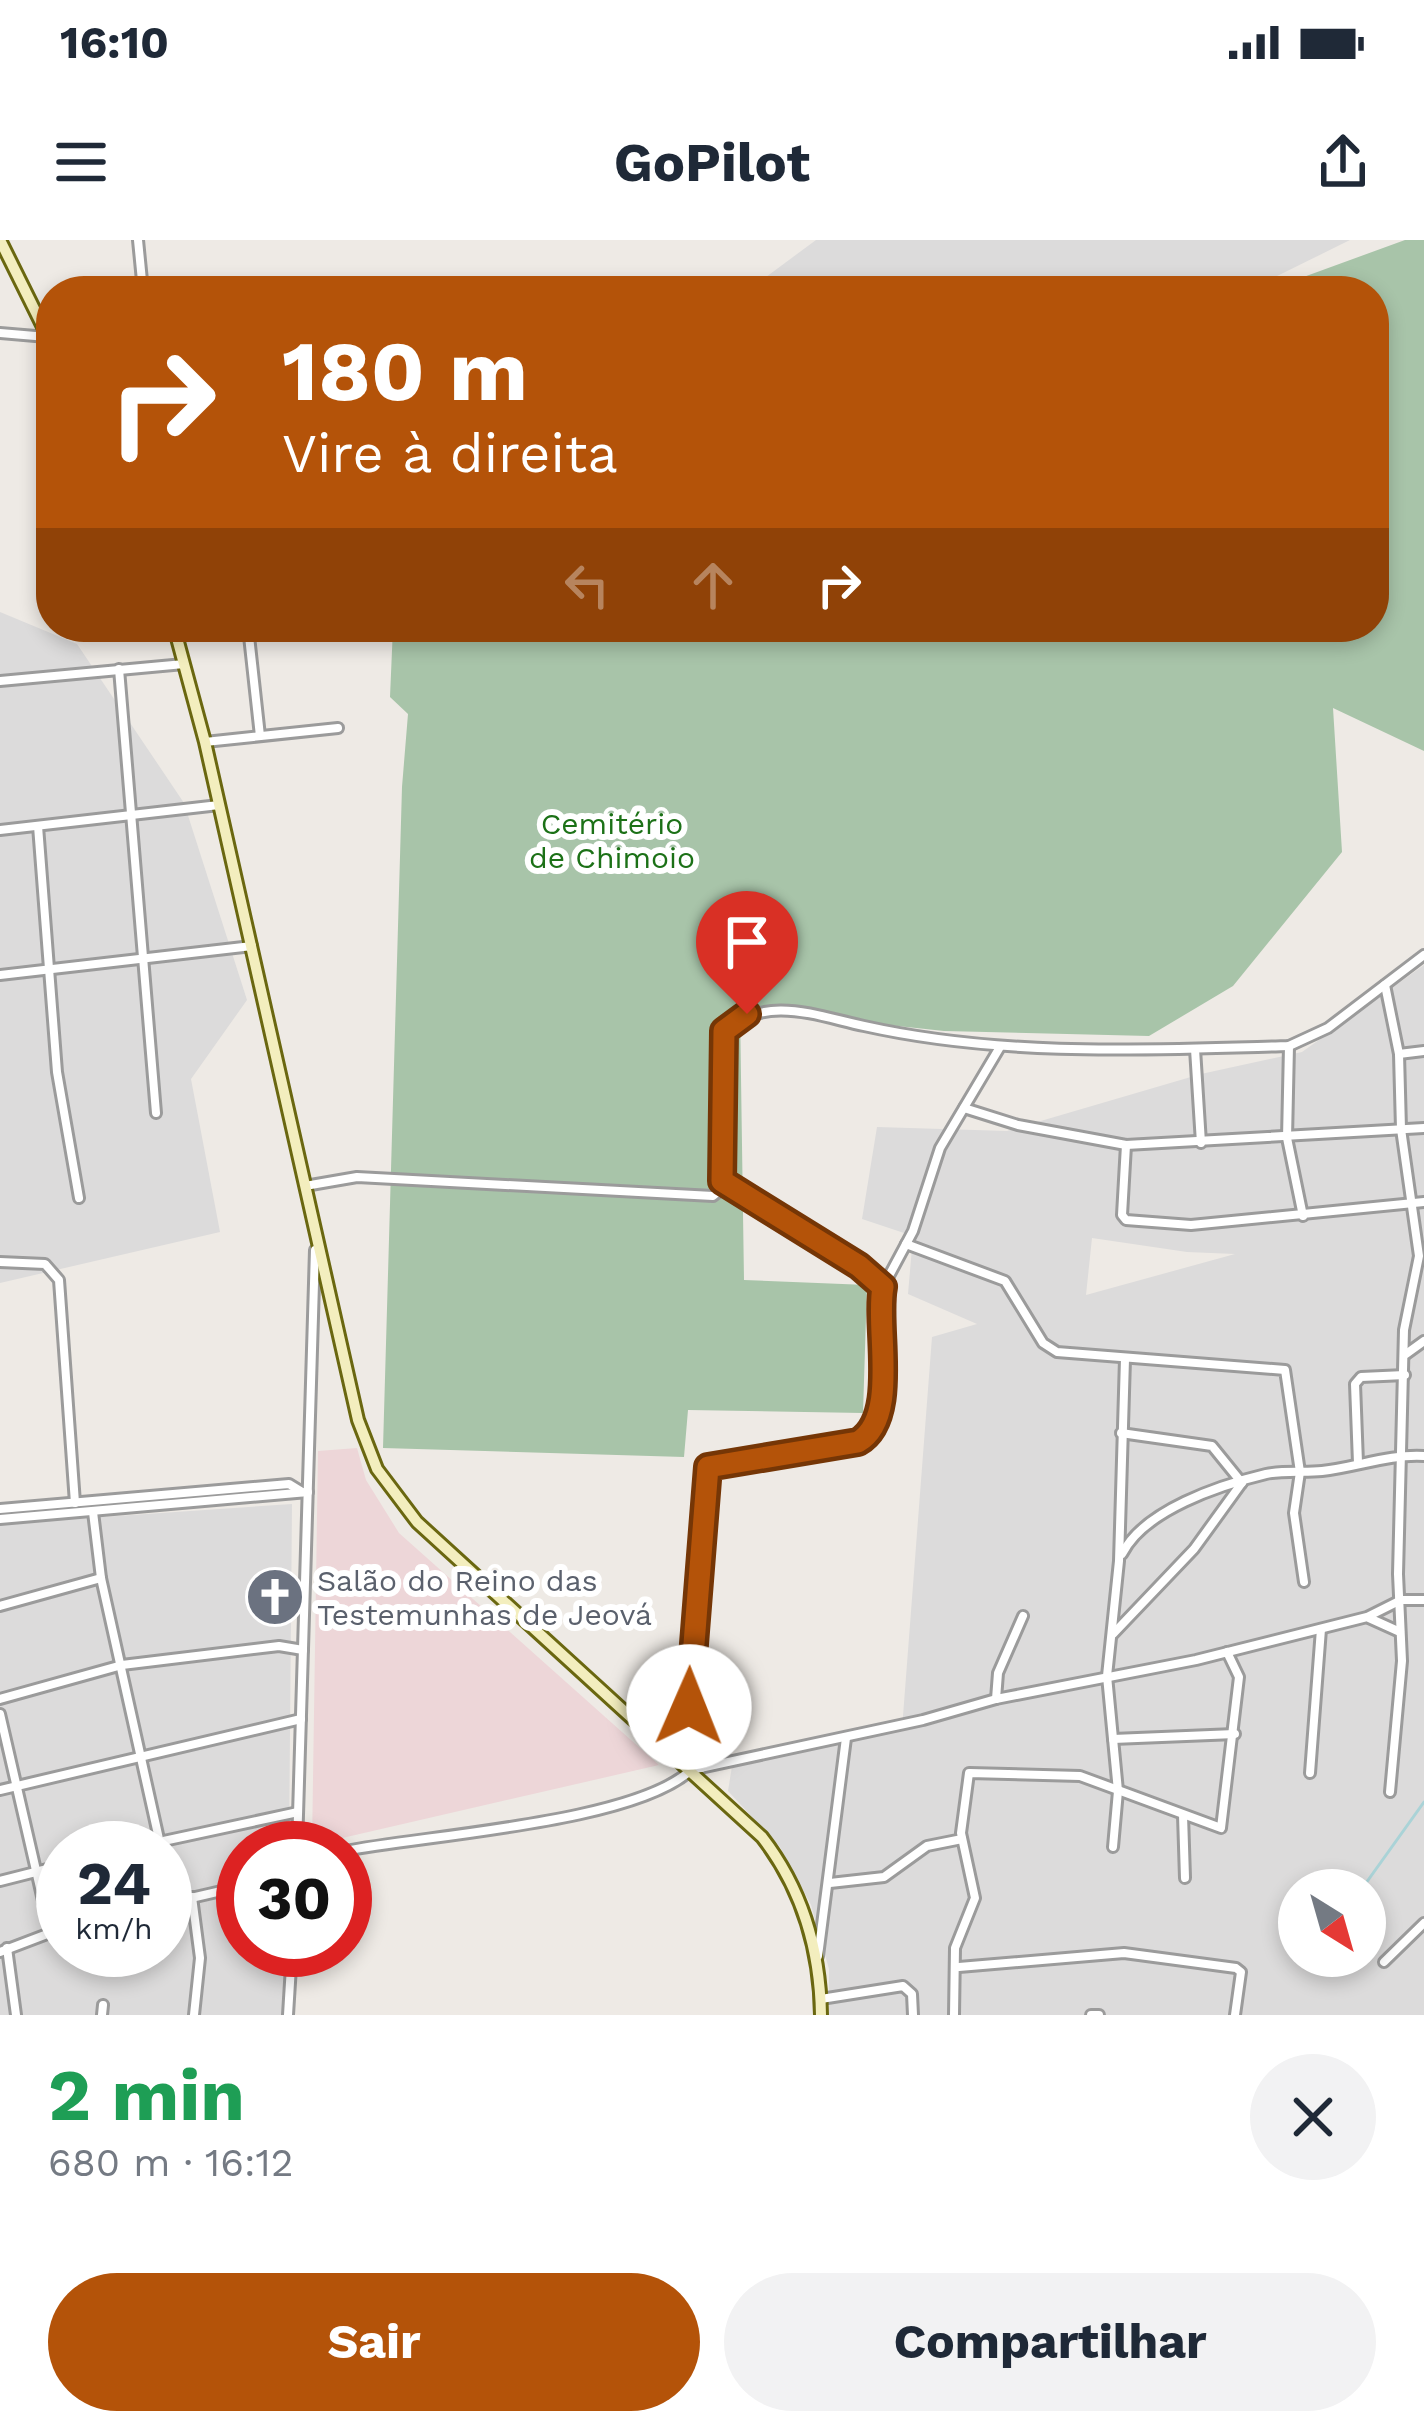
<!DOCTYPE html>
<html lang="pt">
<head>
<meta charset="utf-8">
<style>
  :root { --surface:#fff; --page:#f2f2f3; --text:#1f2937; --muted:#747a83; --accent:#b45309 }
  body { margin:0; font-family:"Work Sans",sans-serif; background:var(--page); color:var(--text); height:100vh; display:flex; flex-direction:column; font-size:45px; white-space:nowrap }
  * { box-sizing:border-box; margin:0 }
  p { font-size:39px; color:var(--muted) }
  .icon { flex:none; width:66px; height:66px; fill:none; stroke:currentColor; stroke-width:2; stroke-linecap:round; stroke-linejoin:round }
  .map { position:relative; height:1775px; overflow:hidden }
  .side { display:flex; flex-direction:column; background:var(--surface); flex:1 }
  .side>* { flex:none }
  .hud { position:absolute; left:36px; top:36px; width:1353px; height:366px; border-radius:48px; box-shadow:0 6px 18px #0003; background:#b45309; color:#fff; overflow:hidden }
  .needle { width:78px; rotate:143deg }
  .tools { position:absolute; left:1278px; top:1629px; display:grid; gap:24px }
  .tools a { display:grid; place-items:center; width:108px; height:108px; border-radius:50%; background:var(--surface); box-shadow:0 6px 18px #0003; font-size:60px }
  .speed { position:absolute; left:36px; top:1581px; display:flex; gap:24px; font-size:60px; font-weight:700; text-align:center }
  .speed>* { display:grid; place-content:center; width:156px; height:156px; border-radius:50%; background:var(--surface); box-shadow:0 6px 18px #0003; line-height:1 }
  .speed small { font-size:30px; font-weight:400 }
  .speed .limit { border:18px solid #d22; background:#fff; color:#111 }
  .pin { position:absolute; display:grid; place-items:center; width:102px; height:102px; color:#fff; margin:-123px -51px; border-radius:50% 50% 50% 0; rotate:-45deg; box-shadow:0 0 12px #0007 }
  .pin .icon { rotate:45deg }
  .me { position:absolute; width:132px; margin:-66px; rotate:1deg; stroke-linejoin:round; filter:drop-shadow(0 0 9px #0008) }
  .turn { display:flex; align-items:center; gap:42px; height:252px; padding:0 48px; font-size:54px }
  .turn .icon { width:156px; height:156px; stroke-width:2.5 }
  .turn b { display:block; font-size:84px; line-height:102px }
  .lanes { display:flex; align-items:center; height:114px; padding:0 48px; background:#0003; justify-content:center; gap:60px; direction:ltr }
  .lanes .off { opacity:.35 }
  .round { display:grid; place-items:center; flex:none; width:126px; height:126px; border-radius:63px; background:var(--page) }
  .head { display:flex; align-items:center; justify-content:space-between; height:204px; padding:0 48px }
  h1 { font-size:72px; font-weight:700; line-height:90px; color:#1e9e55 }
  .primary-button { display:flex; gap:24px; margin-top:auto; padding:24px 48px }
  .primary-button a { flex:1; height:138px; border-radius:72px; background:var(--accent); color:#fff; font-size:48px; font-weight:700; line-height:138px; text-align:center }
  .primary-button a+a { background:var(--page); color:var(--text) }
  .status { display:flex; justify-content:space-between; align-items:center; height:84px; padding:0 60px; background:var(--surface); direction:ltr }
  .status svg { height:33px; fill:currentColor }
  header { display:flex; justify-content:space-between; align-items:center; height:156px; padding:0 48px; background:var(--surface); font-size:54px; font-weight:700 }
  .map>svg:first-child { display:block }
</style>
</head>
<body>
<div class="status"><b>16:10</b><svg viewBox="0 0 49 12"><path d="M0 12V9h3v3zM5 12V6h3v6zM10 12V3h3v9zM15 12V0h3v12zM26 1h20v11H26zM47 4h2v5h-2z"/></svg></div>
<header><svg class="icon" aria-label="menu" viewBox="0 0 24 24"><path d="M4 6h16M4 12h16M4 18h16"/></svg>GoPilot<svg class="icon" aria-label="share" viewBox="0 0 24 24"><path d="M12 15V3M7 8l5-5 5 5M5 13v7h14v-7"/></svg></header>
<div class="map">
<svg width="1424" height="1775" viewBox="0 0 1424 1775">
  <rect width="100%" height="100%" fill="#eeeae5"/>
  <!-- residential -->
  <g fill="#dcdbdb" fill-rule="evenodd">
    <path d="M816 0H1350L1247 51H747Z"/>
    <path d="M0 372 77 404 184 563 247 760 191 839 220 992 0 1043Z"/>
    <path d="M1424 725V1775H829V1729L811 1665 780 1607 728 1551 732 1526 902 1489 932 1097 977 1084 908 1054 913 996 862 979 877 887 1007 891 1201 834 1302 812ZM1092 998 1187 1012 1235 1014 1086 1055ZM1299 1650H1365V1716H1299Z"/>
    <path d="M292 1264 289 1608H243V1710H286L284 1775H0V1284ZM63 1608H165V1710H63Z"/>
  </g>
  <!-- commercial -->
  <path fill="#edd6d8" d="M357 1208 366 1240 399 1293 659 1525 312 1605 318 1211Z"/>
  <!-- cemetery -->
  <path fill="#a8c4a9" d="M1405 0H1424V511L1333 468 1342 612 1233 746 1149 796 944 791 740 769 744 1040 867 1045 863 1173 688 1170 684 1217 383 1208 402 547 408 474 390 457 393 387H1374V51H1265Z"/>
  <g fill="none" stroke-linecap="round" stroke-linejoin="round">
    <!-- stream -->
    <path stroke="#aad3d7" stroke-width="3" d="M1361 1650 1424 1562"/>
    <!-- street casing -->
    <g stroke="#9b9b9b" stroke-width="14">
      <g id="street">
        <path d="M138 0 143 51"/>
        <path d="M0 93 47 97"/>
        <path d="M248 387 260 496"/>
        <path d="M119 429 156 873"/>
        <path d="M0 441 184 424"/>
        <path d="M205 502 338 488"/>
        <path d="M38 586 57 832 79 958"/>
        <path d="M0 590 219 565"/>
        <path d="M0 735 252 706"/>
        <path d="M1385 745 1399 814 1401 889 1419 1016 1404 1090 1398 1334 1402 1421 1390 1552"/>
        <path d="M1289 806 1287 898 1303 976"/>
        <path d="M1195 809 1201 903"/>
        <path d="M1399 814 1424 811"/>
        <path d="M964 868 1018 885 1126 905 1424 888"/>
        <path d="M1126 905 1122 975 1126 980 1191 985 1424 962"/>
        <path d="M722 941 859 1026 883 1047"/>
        <path d="M305 946 357 937 713 956 723 948 724 791C768 755 813 775 864 786 1003 817 1146 810 1289 806L1328 788 1424 715"/>
        <path d="M906 1004 1005 1041 1043 1103 1057 1112 1285 1130 1300 1232 1294 1273 1304 1342"/>
        <path d="M0 1022 45 1024 59 1040 75 1263"/>
        <path d="M1406 1114 1424 1101"/>
        <path d="M1121 1193 1212 1206 1242 1243"/>
        <path d="M1358 1223 1355 1144 1361 1137 1405 1135"/>
        <path d="M0 1269 289 1244 302 1252"/>
        <path d="M93 1272 101 1338 161 1608"/>
        <path d="M0 1279 308 1252"/>
        <path d="M1122 1314C1144 1270 1220 1245 1266 1234 1285 1230 1304 1233 1322 1231 1357 1227 1389 1214 1424 1216"/>
        <path d="M0 1366 101 1338"/>
        <path d="M1369 1378 1400 1392"/>
        <path d="M1113 1394 1194 1309 1241 1244"/>
        <path d="M0 1459 122 1425 279 1406 303 1410"/>
        <path d="M996 1459 998 1433 1023 1376"/>
        <path d="M0 1474 50 1691"/>
        <path d="M1113 1499 1235 1494"/>
        <path d="M701 1528 688 1447 704 1235 717 1223 868 1197 883 1139V1047L913 991 940 908 1000 807"/>
        <path d="M1310 1533 1321 1389"/>
        <path d="M0 1550 301 1479"/>
        <path d="M1183 1575 1185 1638"/>
        <path d="M1113 1607 1118 1551 1107 1436 1119 1321 1125 1119"/>
        <path d="M131 1608 298 1572"/>
        <path d="M297 1608 315 1010"/>
        <path d="M345 1611C426 1595 634 1583 691 1530L923 1480 996 1459 1196 1420 1367 1377 1401 1360H1424"/>
        <path d="M165 1626 172 1662"/>
        <path d="M0 1641 63 1625"/>
        <path d="M830 1643 884 1637 927 1606 962 1599"/>
        <path d="M192 1657 200 1718 194 1775"/>
        <path d="M165 1664 243 1646"/>
        <path d="M7 1708 16 1775"/>
        <path d="M0 1712 63 1688"/>
        <path d="M818 1716 846 1498"/>
        <path d="M1384 1722 1424 1683"/>
        <path d="M959 1727 1124 1713 1236 1728 1241 1732 1235 1775"/>
        <path d="M821 1759 903 1746 912 1754 913 1775"/>
        <path d="M102 1775 103 1765"/>
        <path d="M288 1775 292 1710"/>
        <path d="M954 1775 955 1708 975 1658 961 1593 969 1533 1080 1536 1221 1588 1239 1437 1227 1412"/>
        <path d="M1091 1775H1099"/>
      </g>
    </g>
    <!-- secondary casing -->
    <g stroke="#6a6710" stroke-width="16">
      <g id="secondary">
        <path d="M0 0 51 103"/>
        <path d="M174 387 205 502 358 1180 377 1229 417 1282 762 1597C803 1650 820 1709 821 1775"/>
      </g>
    </g>
    <!-- street -->
    <use href="#street" stroke="#fff" stroke-width="8"/>
    <!-- secondary -->
    <use href="#secondary" stroke="#f3eebe" stroke-width="10"/>
  </g>
  <g fill="none" stroke-linecap="round" stroke-linejoin="round">
    <!-- route casing -->
    <g stroke="#753606" stroke-width="30">
      <path id="route" d="M689 1467 708 1227 858 1202C900 1178 875 1087 883 1047L859 1026 722 941 724 791 747 774"/>
    </g>
    <!-- route -->
    <use href="#route" stroke="#b45309" stroke-width="21"/>
  </g>
  <!-- icons -->
  <defs>
    <g id="church-disc" transform="scale(3)"><circle r="9.5" fill="#6b7280" stroke="#fff"/><path d="M-1.2-6h2.4v3.5h3.3v2.4h-3.3V6h-2.4V-.1h-3.3v-2.4h3.3Z" fill="#fff"/></g>
  </defs>
  <g fill-rule="evenodd">
    <use href="#church-disc" x="275" y="1357"/>
  </g>
  <g text-anchor="middle" dominant-baseline="central" stroke-width="12" stroke-linejoin="round" paint-order="stroke">
    <!-- park labels -->
    <g font-size="30" fill="#1c7117" stroke="#fff">
      <text x="612" y="583">Cemitério<tspan x="612" dy="34">de Chimoio</tspan></text>
    </g>
    <!-- worship labels -->
    <g font-size="30" fill="#5b616d" stroke="#fff" text-anchor="start">
      <text x="317" y="1340">Salão do Reino das<tspan x="317" dy="34">Testemunhas de Jeová</tspan></text>
    </g>
  </g>
</svg>
<div class="tools">
<a><svg class="needle" viewBox="-14 -14 28 28"><path d="M0-13l5 13h-10z" fill="#e53935"/><path d="M0 13l5-13h-10z" fill="#747a83"/></svg></a>
</div>
<div class="speed"><div>24<small>km/h</small></div><div class="limit">30</div></div>
<div class="pin" style="left:747px;top:774px;background:#d93025"><svg class="icon" aria-label="arrive" viewBox="0 0 24 24"><path d="M6 21V4h12l-3 4 3 4H6"/></svg></div>
<svg class="me" style="left:689px;top:1467px" viewBox="-20 -20 40 40"><circle r="19" fill="#fff"/><path d="M0-13L10 11 0 6-10 11z" fill="#b45309"/></svg>
<div class="hud">
<div class="turn"><svg class="icon" aria-label="right" viewBox="0 0 24 24"><path d="M7 20v-9h11M14 6l5 5-5 5"/></svg><div><b>180 m</b>Vire à direita</div></div>
<div class="lanes"><svg class="icon off" aria-label="left" viewBox="0 0 24 24"><path d="M17 20v-9H6M10 6l-5 5 5 5"/></svg><svg class="icon off" aria-label="ahead" viewBox="0 0 24 24"><path d="M12 20V5M6 11l6-6 6 6"/></svg><svg class="icon" aria-label="right" viewBox="0 0 24 24"><path d="M7 20v-9h11M14 6l5 5-5 5"/></svg></div>
</div>
</div>
<section class="side">
<div class="head"><div><h1>2 min</h1><p>680 m · 16:12</p></div><a class="round"><svg class="icon" aria-label="close" viewBox="0 0 24 24"><path d="M6 6l12 12M18 6L6 18"/></svg></a></div>
<div class="primary-button"><a>Sair</a><a>Compartilhar</a></div>
</section>
</body>
</html>
